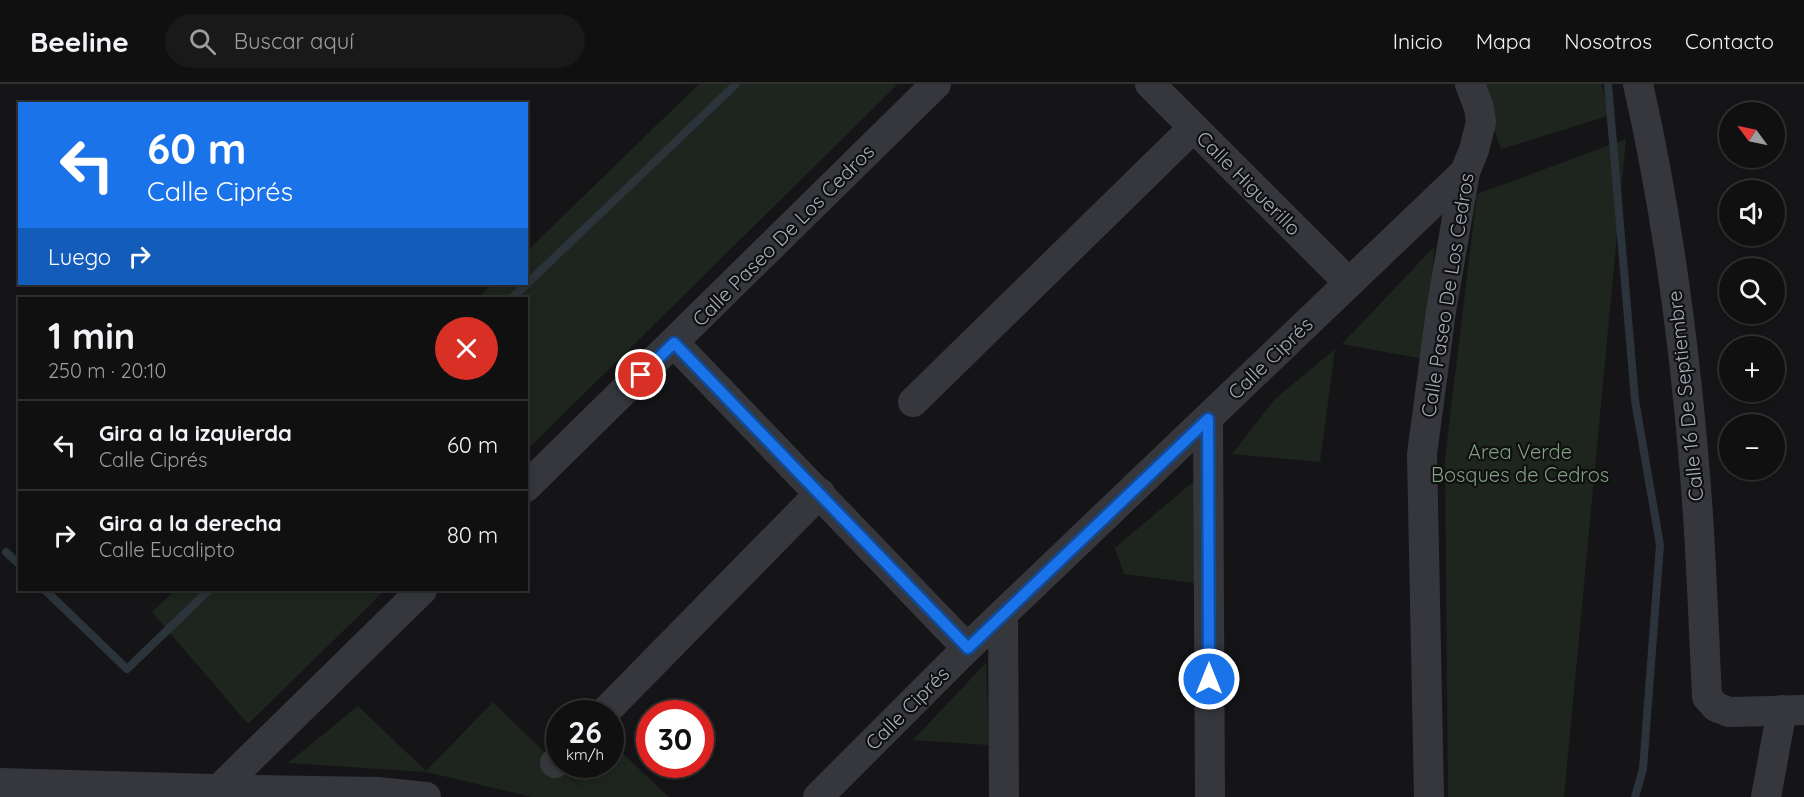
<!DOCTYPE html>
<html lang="es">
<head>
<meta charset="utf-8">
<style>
  :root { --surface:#101011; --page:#19191a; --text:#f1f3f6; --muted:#9c9d9f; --line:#303031 }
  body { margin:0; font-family:Quicksand,sans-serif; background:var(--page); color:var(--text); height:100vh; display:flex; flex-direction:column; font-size:22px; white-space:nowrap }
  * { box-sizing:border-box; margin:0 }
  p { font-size:20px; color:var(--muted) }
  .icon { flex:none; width:33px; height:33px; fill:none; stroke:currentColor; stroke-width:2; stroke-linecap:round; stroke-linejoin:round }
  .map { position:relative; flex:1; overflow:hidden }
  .details { position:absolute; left:18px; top:213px; width:510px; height:294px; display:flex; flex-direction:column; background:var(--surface); border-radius:0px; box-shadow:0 3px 9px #0003,0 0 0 2px var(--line) }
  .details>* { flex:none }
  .hud { position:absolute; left:18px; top:18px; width:510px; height:183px; border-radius:0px; box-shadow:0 3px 9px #0003,0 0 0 2px var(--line); background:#1a73e8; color:#fff; overflow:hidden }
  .needle { width:39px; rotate:303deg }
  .fabs { position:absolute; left:1719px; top:18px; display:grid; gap:12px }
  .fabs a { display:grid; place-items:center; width:66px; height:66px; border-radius:50%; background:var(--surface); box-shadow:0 3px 9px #0003,0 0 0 2px var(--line); font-size:30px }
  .speed { position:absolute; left:546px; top:616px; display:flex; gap:12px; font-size:30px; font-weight:700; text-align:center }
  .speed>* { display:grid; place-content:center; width:78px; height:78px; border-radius:50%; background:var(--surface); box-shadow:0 3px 9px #0003,0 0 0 2px var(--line); line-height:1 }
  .speed small { font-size:15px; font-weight:400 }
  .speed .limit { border:9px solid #d22; background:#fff; color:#111 }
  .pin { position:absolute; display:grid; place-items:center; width:51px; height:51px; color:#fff; margin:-26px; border:3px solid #fff; border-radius:50%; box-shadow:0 2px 6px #0007 }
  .me { position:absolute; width:66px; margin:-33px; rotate:0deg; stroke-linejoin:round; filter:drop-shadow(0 0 4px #0008) }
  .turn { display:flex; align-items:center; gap:21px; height:126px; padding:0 30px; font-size:27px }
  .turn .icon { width:78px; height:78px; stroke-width:2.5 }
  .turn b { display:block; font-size:42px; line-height:51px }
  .then { display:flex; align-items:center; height:57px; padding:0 30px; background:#0003; gap:12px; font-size:22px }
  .round { display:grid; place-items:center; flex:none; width:63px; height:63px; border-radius:32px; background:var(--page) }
  .summary { display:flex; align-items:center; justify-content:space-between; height:102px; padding:0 30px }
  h1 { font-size:36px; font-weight:700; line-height:45px }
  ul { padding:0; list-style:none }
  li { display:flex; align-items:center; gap:18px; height:90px; padding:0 30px; border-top:2px solid var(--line) }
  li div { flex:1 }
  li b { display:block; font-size:22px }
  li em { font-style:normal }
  header { display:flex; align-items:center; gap:36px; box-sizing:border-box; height:84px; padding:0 30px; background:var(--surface); border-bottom:2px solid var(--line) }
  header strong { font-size:28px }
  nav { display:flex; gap:33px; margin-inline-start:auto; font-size:21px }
  .search { width:420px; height:54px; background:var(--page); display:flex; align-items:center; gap:15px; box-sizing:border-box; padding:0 21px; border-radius:33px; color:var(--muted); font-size:22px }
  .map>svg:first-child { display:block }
</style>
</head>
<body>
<header>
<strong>Beeline</strong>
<div class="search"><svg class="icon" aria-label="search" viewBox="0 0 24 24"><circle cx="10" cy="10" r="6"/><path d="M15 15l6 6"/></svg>Buscar aquí</div>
<nav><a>Inicio</a><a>Mapa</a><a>Nosotros</a><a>Contacto</a></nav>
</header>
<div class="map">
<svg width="1804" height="713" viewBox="0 0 1804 713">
  <rect width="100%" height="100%" fill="#151517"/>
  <!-- green -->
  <g fill="#1d251e">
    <path d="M699 0H898L527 366 526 214H477L492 200H526L527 167Z"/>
    <path d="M1478 0H1601L1611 31 1501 65Z"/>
    <path d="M1626 55 1564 713H1448L1445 374 1477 110Z"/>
    <path d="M1434 163 1429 276 1342 260Z"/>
    <path d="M1335 265 1320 378 1232 370 1275 315Z"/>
    <path d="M1201 391 1208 501 1124 490 1115 464Z"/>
    <path d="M175 506H385L248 640 152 528Z"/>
    <path d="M986 579 989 661 913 656Z"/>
    <path d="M493 618 583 706 565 686 574 681H610L612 659 669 713H532L426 688 288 679 358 622 426 687Z"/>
  </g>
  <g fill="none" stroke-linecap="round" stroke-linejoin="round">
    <!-- stream -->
    <g stroke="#2b343a" stroke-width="8">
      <path d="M1608 0 1635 316 1660 461 1643 685 1635 713"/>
      <path d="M512 214 736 0"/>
      <path d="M6 468 20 481"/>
      <path d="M45 506 127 585 209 506"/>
    </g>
    <!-- street -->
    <g stroke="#36373c" stroke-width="30">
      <path d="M1150 0 1348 198"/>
      <path d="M1638 0C1670 141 1688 287 1698 431 1702 492 1704 552 1707 613L1716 623 1729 628 1804 626"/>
      <path d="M674 259 967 564"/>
      <path d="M913 318 1193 44"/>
      <path d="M1208 335 1210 713"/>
      <path d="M526 403 936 0"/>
      <path d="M1003 530 1004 713"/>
      <path d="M603 630 820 409"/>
      <path d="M555 679 560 675"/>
      <path d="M0 699 248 706 378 708 426 713"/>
      <path d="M214 713 219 705 422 506"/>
      <path d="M818 713 967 564 1465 88"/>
      <path d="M1429 713 1422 370 1441 227 1465 88 1474 66 1481 38 1479 24 1470 0"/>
      <path d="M1766 713 1782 626"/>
    </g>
  </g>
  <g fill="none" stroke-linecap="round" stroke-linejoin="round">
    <!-- route casing -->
    <g stroke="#114b97" stroke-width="15">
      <path id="route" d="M641 291 674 259 968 564 1208 335 1209 595"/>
    </g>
    <!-- route -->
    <use href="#route" stroke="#1a73e8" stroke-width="10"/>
  </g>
  <g text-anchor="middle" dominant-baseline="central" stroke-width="4.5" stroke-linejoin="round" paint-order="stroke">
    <!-- street labels -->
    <g font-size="20" fill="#a7adb7" stroke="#101012">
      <text transform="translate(1249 99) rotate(45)">Calle Higuerillo</text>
      <text transform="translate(783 151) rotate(-45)">Calle Paseo De Los Cedros</text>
      <text transform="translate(1447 211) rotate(-81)">Calle Paseo De Los Cedros</text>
      <text transform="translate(1270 274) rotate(-44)">Calle Ciprés</text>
      <text transform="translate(1685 312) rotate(-96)">Calle 16 De Septiembre</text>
      <text transform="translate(907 624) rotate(-45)">Calle Ciprés</text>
    </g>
    <!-- park labels -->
    <g font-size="20" fill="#7fa17f" stroke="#101012">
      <text x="1520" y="367">Area Verde<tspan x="1520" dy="23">Bosques de Cedros</tspan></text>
    </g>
  </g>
</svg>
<div class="fabs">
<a><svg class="needle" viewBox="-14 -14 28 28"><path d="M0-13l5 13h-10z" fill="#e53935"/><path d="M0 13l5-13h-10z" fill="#9c9d9f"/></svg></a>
<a><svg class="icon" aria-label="sound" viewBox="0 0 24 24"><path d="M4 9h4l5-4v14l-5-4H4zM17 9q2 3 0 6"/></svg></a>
<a><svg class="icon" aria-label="search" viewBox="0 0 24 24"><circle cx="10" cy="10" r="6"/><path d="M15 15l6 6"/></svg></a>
<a>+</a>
<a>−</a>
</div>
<div class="speed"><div>26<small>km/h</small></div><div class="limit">30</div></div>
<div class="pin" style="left:641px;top:291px;background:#d93025"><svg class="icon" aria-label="arrive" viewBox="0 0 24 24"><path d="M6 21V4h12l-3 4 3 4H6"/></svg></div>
<svg class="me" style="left:1209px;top:595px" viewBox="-20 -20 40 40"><circle r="17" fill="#1a73e8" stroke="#fff" stroke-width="3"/><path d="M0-11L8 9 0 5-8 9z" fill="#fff"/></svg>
<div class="hud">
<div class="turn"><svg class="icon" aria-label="left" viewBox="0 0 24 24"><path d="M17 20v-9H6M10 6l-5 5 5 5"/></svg><div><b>60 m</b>Calle Ciprés</div></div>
<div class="then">Luego<svg class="icon" aria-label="right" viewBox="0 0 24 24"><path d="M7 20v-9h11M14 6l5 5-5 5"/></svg></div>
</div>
<section class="details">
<div class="summary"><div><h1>1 min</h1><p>250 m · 20:10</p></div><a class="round" style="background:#d93025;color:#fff"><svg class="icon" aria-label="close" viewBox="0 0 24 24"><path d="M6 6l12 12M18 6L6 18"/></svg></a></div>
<ul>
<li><svg class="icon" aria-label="left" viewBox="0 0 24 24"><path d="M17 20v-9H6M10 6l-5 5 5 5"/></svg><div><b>Gira a la izquierda</b><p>Calle Ciprés</p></div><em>60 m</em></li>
<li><svg class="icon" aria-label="right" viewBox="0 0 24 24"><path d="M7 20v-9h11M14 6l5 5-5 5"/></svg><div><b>Gira a la derecha</b><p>Calle Eucalipto</p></div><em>80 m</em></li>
</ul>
</section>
</div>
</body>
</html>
